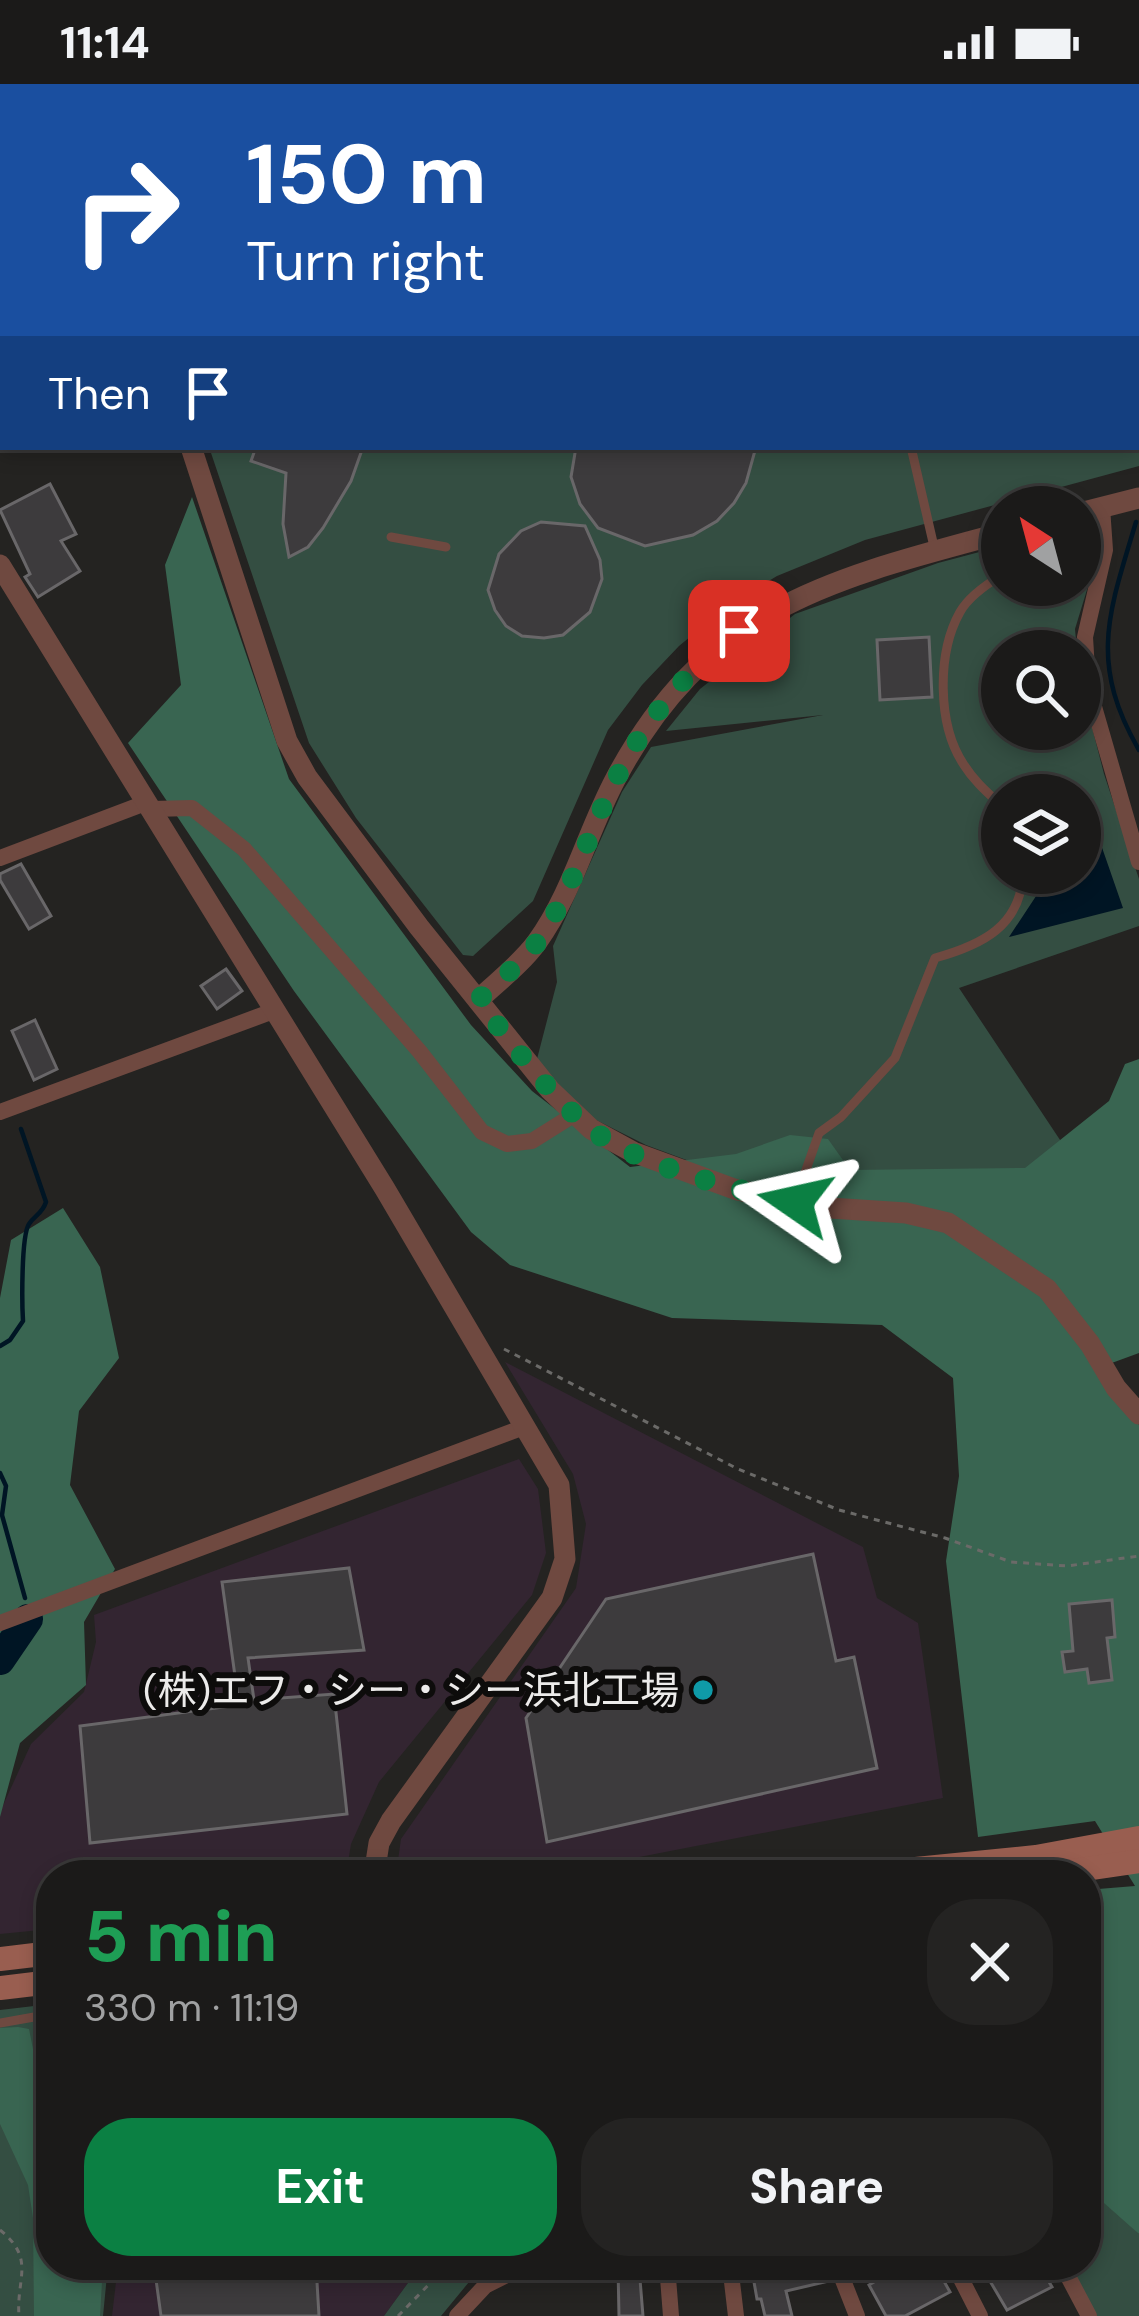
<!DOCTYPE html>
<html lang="en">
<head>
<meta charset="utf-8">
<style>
  :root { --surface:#1b1a19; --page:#242322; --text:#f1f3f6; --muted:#a0a1a2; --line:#393838; --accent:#0b8043 }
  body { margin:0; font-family:"DM Sans","Noto Sans JP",sans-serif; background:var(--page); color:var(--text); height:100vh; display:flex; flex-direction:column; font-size:45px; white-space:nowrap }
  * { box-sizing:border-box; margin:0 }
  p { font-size:39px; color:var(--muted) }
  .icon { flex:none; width:66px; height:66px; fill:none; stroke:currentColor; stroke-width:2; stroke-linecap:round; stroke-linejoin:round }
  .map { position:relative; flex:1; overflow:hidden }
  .details { position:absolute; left:36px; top:1776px; width:1065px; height:420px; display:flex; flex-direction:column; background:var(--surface); border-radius:48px; box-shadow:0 6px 18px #0003,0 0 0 3px var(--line) }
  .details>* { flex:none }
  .hud { position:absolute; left:0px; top:0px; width:1140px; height:366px; box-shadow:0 6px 18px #0003,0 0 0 3px var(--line); background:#1a4fa0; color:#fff; overflow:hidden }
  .needle { width:78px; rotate:324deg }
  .controls { position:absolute; left:981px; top:402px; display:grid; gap:24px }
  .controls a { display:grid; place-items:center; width:120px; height:120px; border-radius:50%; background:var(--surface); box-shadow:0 6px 18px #0003,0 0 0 3px var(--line); font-size:60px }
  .pin { position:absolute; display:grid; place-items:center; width:102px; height:102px; color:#fff; margin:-51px; border-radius:24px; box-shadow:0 6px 18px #0006 }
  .me { position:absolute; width:132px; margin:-66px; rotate:281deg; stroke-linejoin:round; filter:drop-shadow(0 0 9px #0008) }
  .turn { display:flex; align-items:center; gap:42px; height:252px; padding:0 48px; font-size:54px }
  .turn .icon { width:156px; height:156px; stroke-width:2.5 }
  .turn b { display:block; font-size:84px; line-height:102px }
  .then { display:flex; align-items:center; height:114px; padding:0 48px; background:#0003; gap:24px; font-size:45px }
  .round { display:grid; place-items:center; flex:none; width:126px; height:126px; border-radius:48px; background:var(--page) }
  .headline { display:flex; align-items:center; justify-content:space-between; height:204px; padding:0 48px }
  h1 { font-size:72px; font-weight:700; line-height:90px; color:#1e9e55 }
  .cta { display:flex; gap:24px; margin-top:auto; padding:24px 48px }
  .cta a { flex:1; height:138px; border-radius:48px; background:var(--accent); color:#fff; font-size:48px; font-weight:700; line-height:138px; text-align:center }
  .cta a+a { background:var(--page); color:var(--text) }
  .status { display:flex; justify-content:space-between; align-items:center; height:84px; padding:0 60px; background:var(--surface); direction:ltr }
  .status svg { height:33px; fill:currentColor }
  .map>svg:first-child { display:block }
</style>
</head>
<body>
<div class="status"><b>11:14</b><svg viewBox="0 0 49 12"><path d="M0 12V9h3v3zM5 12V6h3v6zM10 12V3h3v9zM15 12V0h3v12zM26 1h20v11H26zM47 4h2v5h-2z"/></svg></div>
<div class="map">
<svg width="1139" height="2232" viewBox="0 0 1139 2232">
  <rect width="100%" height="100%" fill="#242321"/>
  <!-- industrial -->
  <g fill="#332531">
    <path d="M505 1278 863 1463 877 1514 918 1539 943 1714 547 1791 396 1790 401 1755 576 1504 586 1440 573 1390Z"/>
    <path d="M519 1375 538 1405 546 1469 532 1511 379 1698 351 1760 346 1791H51V1845L0 1850V1728L31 1660 84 1608 96 1558 94 1531Z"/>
    <path d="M118 2181H421L384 2232H112Z"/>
  </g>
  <!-- green -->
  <g fill="#344e42" fill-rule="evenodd">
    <path d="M631 0H1139V382L865 456 777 492 730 520 679 562 642 601 608 646 533 817 473 872 463 871 356 734 309 659 209 363H1137V3H629Z"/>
    <path d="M1087 440 1093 486 1075 545 1077 567H1002V645H1080V596L1104 690 1139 795V842L959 904 1086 1095 743 1097 646 1061 596 1036 559 1006 537 975 557 898 553 862 622 708 651 663 823 631 666 647 700 605 795 530 938 479 1002 462V501H1080V442ZM1002 711H1080V789H1002Z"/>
    <path d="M51 1920V2181H108L103 2232H0V1926Z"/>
    <path d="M1086 2091 1139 2150V2232H1097L1069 2181H1086Z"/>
    <path d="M421 2181H493L469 2198 441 2232H384Z"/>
  </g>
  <!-- forest -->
  <g fill="#396551">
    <path d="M192 413 289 695 471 941 532 1007 630 1083 736 1070 790 1051 828 1055 850 1086 1025 1084 1109 1017 1125 980 1139 975V1269L1109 1280 1139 1341V2150L1104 2119 1086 2060V1806L1135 1802 1095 1737 978 1753 946 1477 959 1392 953 1294 882 1241 672 1234 510 1181 471 1148 294 907 128 659 181 601 165 481Z"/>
    <path d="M63 1124 100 1183 119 1274 79 1327 70 1401 115 1485 84 1538 86 1601 20 1659 0 1733V1214L11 1156Z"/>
    <path d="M18 1943 29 1945 35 1975H51V2181H103L100 2232H34L33 2134 28 2101 0 2040V1944Z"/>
  </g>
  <!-- water -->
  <path fill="#001524" d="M1082 706 1123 824 1009 853 1044 800V789H1080V711H1063Z"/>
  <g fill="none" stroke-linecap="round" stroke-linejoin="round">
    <!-- stream -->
    <g stroke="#001524" stroke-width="4.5">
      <path d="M1136 438C1109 528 1088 578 1139 666"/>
      <path d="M0 1262 10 1256 23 1237C22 1221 21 1152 29 1140 35 1131 42 1130 46 1118L21 1045"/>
      <path d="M0 1389 6 1402 2 1431 25 1514"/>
    </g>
    <!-- river -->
    <path stroke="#001524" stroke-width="30" d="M0 1576 28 1535"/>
  </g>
  <!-- building -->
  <g fill="#3d3b3d" stroke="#696769" stroke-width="3">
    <path d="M256 363H363L351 397 323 444 308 463 289 473 283 440 286 389 251 377Z"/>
    <path d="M576 363H756L746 399 734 419 717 437 693 451 645 462 598 444 580 420 571 393Z"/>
    <path d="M50 400 76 450 61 457 80 487 38 513 25 493 30 490 0 426Z"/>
    <path d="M541 438 585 442 600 476 602 495 590 528 563 551 544 554 522 552 506 542 495 526 488 506 499 470 521 447Z"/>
    <path d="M929 553 932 613 880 616 877 556Z"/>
    <path d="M21 780 51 832 29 845 0 796V790Z"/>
    <path d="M226 885 242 907 217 925 201 902Z"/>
    <path d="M35 936 57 985 34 996 12 947Z"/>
    <path d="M813 1470 836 1577 854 1573 877 1684 547 1758 526 1634 606 1515Z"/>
    <path d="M349 1484 364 1566 248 1574 254 1616 334 1610 347 1730 90 1759 80 1642 239 1621 222 1498Z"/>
    <path d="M1112 1516 1115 1553 1107 1554 1112 1596 1089 1599 1087 1585 1065 1588 1062 1568 1073 1567 1069 1520Z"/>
    <path d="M154 2181H316L319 2232H161Z"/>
    <path d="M751 2181H820L825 2198 786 2207 792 2232H765L761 2215H757Z"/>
    <path d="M887 2181H935L950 2208 905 2232H886L869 2201 874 2198 871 2193Z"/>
    <path d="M970 2181H1039L1052 2203 1007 2226 987 2192 979 2197Z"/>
    <path d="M618 2183H639L643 2232H619Z"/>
  </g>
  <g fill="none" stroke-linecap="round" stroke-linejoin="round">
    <!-- path -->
    <g stroke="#6b6a68" stroke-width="3" stroke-dasharray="6 6" stroke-linecap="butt">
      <path d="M49 0 51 3"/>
      <path d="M504 1265 738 1385 839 1426 945 1454 1011 1478 1067 1482 1139 1472"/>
      <path d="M0 2146C36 2175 16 2194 19 2232"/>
      <path d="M398 2232 448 2181"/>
    </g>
    <!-- service -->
    <g stroke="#6f4940" stroke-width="9">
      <path d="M708 3 709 0"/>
      <path d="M911 363 935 467"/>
      <path d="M391 453 446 463"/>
      <path d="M1080 463 1104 466"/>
      <path d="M1002 491C987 500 969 512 960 528 937 569 937 641 964 681 974 697 988 709 1002 722"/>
      <path d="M795 1117 819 1049 841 1033 895 974 935 874C982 861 1021 842 1023 789"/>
      <path d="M0 1939 51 1930"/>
    </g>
    <!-- minor -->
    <g stroke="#6f4940" stroke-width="16">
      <path d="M385 0 387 3"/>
      <path d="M1102 423 1105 466 1085 553 1088 602 1139 778"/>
      <path d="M152 725 192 724 244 765 420 968 482 1048 507 1060 532 1057 575 1030"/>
      <path d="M0 774 148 718"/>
      <path d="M0 1028 276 926"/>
      <path d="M0 1539 524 1343"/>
      <path d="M667 2181 671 2232"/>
      <path d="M730 2181 736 2232"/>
      <path d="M837 2181 857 2232"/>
      <path d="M954 2181 980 2232"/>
      <path d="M1062 2181 1089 2232"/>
      <path d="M457 2232 485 2202 526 2181"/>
    </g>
    <!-- tertiary -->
    <g stroke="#6f4940" stroke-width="21">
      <path d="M598 3 601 0"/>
      <path d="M0 216 3 214"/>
      <path d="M191 363 287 657 307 693 419 843 550 1006 591 1045 633 1068 737 1106 830 1124 906 1129 948 1139 1047 1205 1090 1260 1116 1304 1139 1330"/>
      <path d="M1080 429 1139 414"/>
      <path d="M0 481 385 1105 559 1401 565 1475 552 1514 391 1737 379 1759 374 1791"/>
      <path d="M478 916C497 898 521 880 537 858 573 808 587 748 616 694 706 524 830 495 1002 449"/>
    </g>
    <!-- secondary -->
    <g stroke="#995e50" stroke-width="24">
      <path d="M855 1791 1036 1773 1139 1754"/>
      <path d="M1045 1791 1139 1777"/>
      <path d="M0 1875 51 1869"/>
      <path d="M0 1904 51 1898"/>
    </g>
  </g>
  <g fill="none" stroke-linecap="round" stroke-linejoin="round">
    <!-- route -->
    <path stroke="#0b8043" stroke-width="21" stroke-dasharray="0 37.8" d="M739 547C687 584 643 640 615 697 588 750 572 808 538 857 522 879 498 897 478 916 512 959 545 1006 587 1042 634 1081 736 1106 795 1118"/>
  </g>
  <!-- markers -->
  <circle fill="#0f9aa8" stroke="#0d0c0b" stroke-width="4.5" cx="703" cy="1606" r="12"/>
  <g text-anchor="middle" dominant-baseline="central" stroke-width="12" stroke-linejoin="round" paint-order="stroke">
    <!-- poi labels -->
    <g font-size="39" fill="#ecebea" stroke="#0d0c0b" text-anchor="end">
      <text x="679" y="1606">(株)エフ・シー・シー浜北工場</text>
    </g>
  </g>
</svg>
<div class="controls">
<a><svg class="needle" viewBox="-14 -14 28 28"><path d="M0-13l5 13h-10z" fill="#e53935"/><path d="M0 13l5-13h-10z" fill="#a0a1a2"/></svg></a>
<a><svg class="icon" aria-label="search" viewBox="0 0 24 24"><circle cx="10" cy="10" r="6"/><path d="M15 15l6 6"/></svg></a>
<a><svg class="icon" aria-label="layers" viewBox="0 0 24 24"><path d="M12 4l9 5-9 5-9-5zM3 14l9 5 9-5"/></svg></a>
</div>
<div class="pin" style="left:739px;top:547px;background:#d93025"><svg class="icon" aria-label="arrive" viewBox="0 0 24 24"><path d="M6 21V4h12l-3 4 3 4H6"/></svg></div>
<svg class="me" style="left:795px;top:1118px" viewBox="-20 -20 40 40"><path d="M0-17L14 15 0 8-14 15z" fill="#0b8043" stroke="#fff" stroke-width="4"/></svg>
<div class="hud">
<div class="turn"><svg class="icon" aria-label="right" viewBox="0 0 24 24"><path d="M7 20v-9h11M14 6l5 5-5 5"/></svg><div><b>150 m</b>Turn right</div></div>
<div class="then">Then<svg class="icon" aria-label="arrive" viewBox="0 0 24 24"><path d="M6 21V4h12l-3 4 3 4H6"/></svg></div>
</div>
<section class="details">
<div class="headline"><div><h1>5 min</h1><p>330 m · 11:19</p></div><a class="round"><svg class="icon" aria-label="close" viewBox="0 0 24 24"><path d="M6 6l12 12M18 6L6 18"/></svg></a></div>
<div class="cta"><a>Exit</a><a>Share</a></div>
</section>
</div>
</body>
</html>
